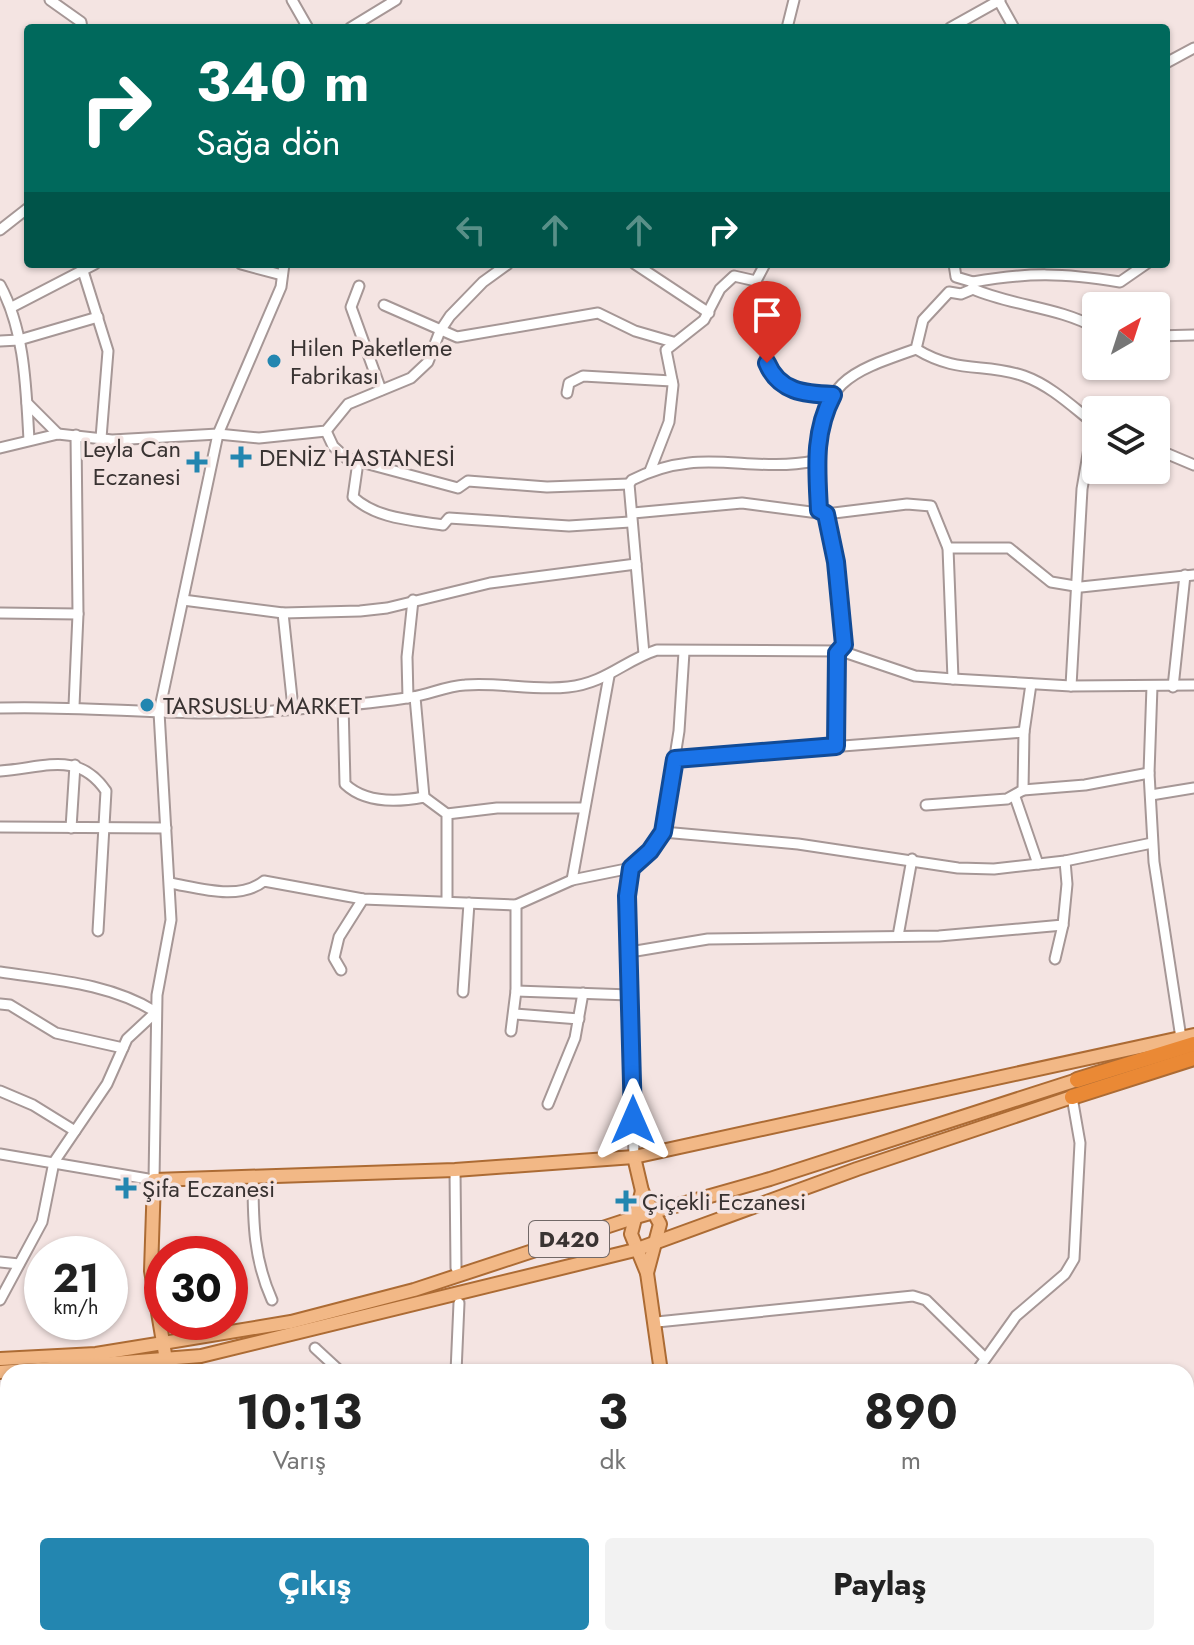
<!DOCTYPE html>
<html lang="tr">
<head>
<meta charset="utf-8">
<style>
  :root { --surface:#fff; --page:#f2f2f2; --text:#222; --muted:#767676; --accent:#2386b0 }
  body { margin:0; font-family:Jost,sans-serif; background:var(--page); color:var(--text); height:100vh; display:flex; flex-direction:column; font-size:30px; white-space:nowrap }
  * { box-sizing:border-box; margin:0 }
  p { font-size:26px; color:var(--muted) }
  .icon { flex:none; width:44px; height:44px; fill:none; stroke:currentColor; stroke-width:2; stroke-linecap:round; stroke-linejoin:round }
  .map { position:relative; flex:1; overflow:hidden }
  .side { position:absolute; left:0px; top:1364px; width:1194px; height:282px; display:flex; flex-direction:column; background:var(--surface); border-radius:24px 24px 0 0; box-shadow:0 2px 6px #0004 }
  .side>* { flex:none }
  .banner { position:absolute; left:24px; top:24px; width:1146px; height:244px; border-radius:8px; box-shadow:0 2px 6px #0004; background:#00695c; color:#fff; overflow:hidden }
  .needle { width:52px; rotate:39deg }
  .tools { position:absolute; left:1082px; top:292px; display:grid; gap:16px }
  .tools a { display:grid; place-items:center; width:88px; height:88px; border-radius:8px; background:var(--surface); box-shadow:0 2px 6px #0004; font-size:40px }
  .speed { position:absolute; left:24px; top:1236px; display:flex; gap:16px; font-size:40px; font-weight:700; text-align:center }
  .speed>* { display:grid; place-content:center; width:104px; height:104px; border-radius:50%; background:var(--surface); box-shadow:0 2px 6px #0004; line-height:1 }
  .speed small { font-size:20px; font-weight:400 }
  .speed .limit { border:12px solid #d22; background:#fff; color:#111 }
  .pin { position:absolute; display:grid; place-items:center; width:68px; height:68px; color:#fff; margin:-82px -34px; border-radius:50% 50% 50% 0; rotate:-45deg; box-shadow:0 0 8px #0007 }
  .pin .icon { rotate:45deg }
  .me { position:absolute; width:88px; margin:-44px; rotate:0deg; stroke-linejoin:round; filter:drop-shadow(0 0 6px #0008) }
  .turn { display:flex; align-items:center; gap:28px; height:168px; padding:0 40px; font-size:36px }
  .turn .icon { width:104px; height:104px; stroke-width:2.5 }
  .turn b { display:block; font-size:56px; line-height:68px }
  .lanes { display:flex; align-items:center; height:76px; padding:0 40px; background:#0003; justify-content:center; gap:40px; direction:ltr }
  .lanes .off { opacity:.35 }
  .eta { display:flex; justify-content:space-evenly; align-items:center; height:136px; text-align:center }
  .eta b { font-size:48px; font-weight:700; line-height:56px }
  .primary-button { display:flex; gap:16px; margin-top:auto; padding:16px 40px }
  .primary-button a { flex:1; height:92px; border-radius:8px; background:var(--accent); color:#fff; font-size:32px; font-weight:700; line-height:92px; text-align:center }
  .primary-button a+a { background:var(--page); color:var(--text) }
  .map>svg:first-child { display:block }
</style>
</head>
<body>
<div class="map">
<svg width="1194" height="1645" viewBox="0 0 1194 1645">
  <rect width="100%" height="100%" fill="#f4e4e2"/>
  <g fill="none" stroke-linecap="round" stroke-linejoin="round">
    <!-- minor casing -->
    <g stroke="#a69796" stroke-width="13">
      <g id="minor">
        <path d="M50 0 81 22 82 28"/>
        <path d="M292 0 308 28"/>
        <path d="M999 1 1014 28"/>
        <path d="M350 28 396 0"/>
        <path d="M787 28 794 0"/>
        <path d="M950 28 1000 0"/>
        <path d="M1166 63 1194 48"/>
        <path d="M0 230 28 208"/>
        <path d="M241 264 282 275"/>
        <path d="M635 264 709 313"/>
        <path d="M765 264 756 281C773 346 744 390 833 395"/>
        <path d="M954 264 956 277 973 282"/>
        <path d="M83 271 108 351 101 438"/>
        <path d="M0 285C25 331 26 388 29 440"/>
        <path d="M359 286 351 307 381 390"/>
        <path d="M973 289C1012 306 1059 307 1096 328"/>
        <path d="M384 305 457 337 598 313 635 331 673 342"/>
        <path d="M12 307 95 264"/>
        <path d="M1156 336 1194 335"/>
        <path d="M0 341 19 340 98 317"/>
        <path d="M916 349C959 375 984 362 1024 376 1052 386 1075 409 1096 425"/>
        <path d="M567 393 569 383 583 376 672 381"/>
        <path d="M27 403 58 434"/>
        <path d="M326 431 333 446 346 458 458 488 468 481 547 487 629 484"/>
        <path d="M0 448 58 434 112 440 218 434 259 438 326 431 348 404 411 378 428 362 440 331 450 316 483 282 508 264"/>
        <path d="M1156 449 1194 465"/>
        <path d="M815 461 819 510 826 514 836 562 844 645 841 651"/>
        <path d="M358 462 353 497C377 519 412 520 443 525L449 518 569 526 630 522"/>
        <path d="M650 471 669 422 673 385 666 350 704 320 720 289 734 276 756 281"/>
        <path d="M633 513 742 503 826 514 907 504 931 506 948 548 953 679"/>
        <path d="M948 548H1009L1051 582 1081 587 1194 575"/>
        <path d="M183 600 283 613 360 611 387 608 490 583 636 564"/>
        <path d="M0 613 78 614"/>
        <path d="M283 613 293 708"/>
        <path d="M644 654 629 484 632 480C701 445 746 474 815 461 824 381 844 374 916 349L923 320 949 292 961 294 973 289V282C1029 272 1063 273 1120 282L1146 264"/>
        <path d="M1071 686 1082 489 1093 425"/>
        <path d="M1152 686 1149 773 1154 862 1181 1038"/>
        <path d="M1173 687 1185 575"/>
        <path d="M415 697 424 797"/>
        <path d="M408 698 407 657 413 600"/>
        <path d="M343 703 345 784C366 804 398 802 424 797L447 814V901"/>
        <path d="M74 706 78 614 76 435"/>
        <path d="M0 708C91 705 182 718 273 711 318 707 367 705 412 697 430 694 447 686 465 685 499 682 534 691 568 687 606 683 625 660 657 650L841 651 915 676 953 679 1071 686 1194 685"/>
        <path d="M836 746 837 653"/>
        <path d="M675 759 1024 732"/>
        <path d="M0 771C44 768 78 750 106 791L98 931"/>
        <path d="M1023 790 1085 785 1149 773"/>
        <path d="M1151 795 1194 788"/>
        <path d="M1015 797 1038 864"/>
        <path d="M926 805 1007 799 1023 790 1024 732 1031 684"/>
        <path d="M447 814 497 808H583"/>
        <path d="M0 827 166 828"/>
        <path d="M71 828 75 765"/>
        <path d="M663 832 798 844 958 868 994 869 1065 861 1152 843"/>
        <path d="M572 880 609 676"/>
        <path d="M170 883C199 888 239 901 264 881L363 899 516 905 572 880 631 868"/>
        <path d="M898 936 912 859"/>
        <path d="M630 952 708 939 939 936 1063 925 1067 884 1065 861"/>
        <path d="M1055 959 1063 925"/>
        <path d="M341 970 334 958 339 937 363 899"/>
        <path d="M0 972C54 980 109 983 156 1012L127 1039 107 1084 54 1162 42 1222 0 1300"/>
        <path d="M516 991 630 995"/>
        <path d="M463 992 469 903"/>
        <path d="M0 1004 10 1005 56 1033 123 1048"/>
        <path d="M515 1014 579 1019"/>
        <path d="M511 1031 516 991V905"/>
        <path d="M0 1091 33 1105 75 1131"/>
        <path d="M548 1104 575 1038 583 993"/>
        <path d="M0 1154 154 1180 157 995 171 920 159 712 218 434 281 287 284 264"/>
        <path d="M634 1157 627 896 631 868 650 851 663 832 679 731 684 652"/>
        <path d="M455 1170 456 1268"/>
        <path d="M253 1179C253 1223 254 1260 272 1300"/>
        <path d="M0 1262 19 1264"/>
        <path d="M657 1322 913 1296 926 1300 985 1358"/>
        <path d="M315 1348 341 1372"/>
        <path d="M456 1372 459 1303"/>
        <path d="M976 1372 1016 1316 1065 1274 1074 1259 1080 1143 1072 1097"/>
        <path d="M0 1479 5 1510 0 1522"/>
        <path d="M1186 1568 1194 1570"/>
        <path d="M314 1638V1645"/>
        <path d="M433 1638 434 1645"/>
        <path d="M709 1638 745 1645"/>
        <path d="M1104 1638 1172 1645"/>
        <path d="M182 1645V1638"/>
        <path d="M543 1645 544 1638"/>
        <path d="M786 1645V1638"/>
        <path d="M910 1645 911 1638"/>
        <path d="M986 1645 987 1638"/>
        <path d="M1085 1645 1086 1638"/>
      </g>
    </g>
    <!-- major casing -->
    <g stroke="#ac6b34" stroke-width="16">
      <g id="major">
        <path d="M634 1157 642 1191 660 1224 647 1273"/>
        <path d="M642 1191 631 1234 647 1273 661 1372"/>
        <path d="M0 1359 96 1354 291 1322 414 1290 636 1217 770 1179 1077 1080"/>
        <path d="M166 1360 151 1271 154 1180 455 1170 634 1157 1194 1035"/>
        <path d="M0 1372 201 1356 635 1250 857 1169 1072 1097"/>
        <path d="M674 1638V1645"/>
      </g>
    </g>
    <!-- highway casing -->
    <g stroke="#ac6b34" stroke-width="18">
      <g id="highway">
        <path d="M1077 1080 1194 1044"/>
        <path d="M1072 1097 1194 1058"/>
      </g>
    </g>
    <!-- minor -->
    <use href="#minor" stroke="#fff" stroke-width="9"/>
    <!-- major -->
    <use href="#major" stroke="#f2b886" stroke-width="12"/>
    <!-- highway -->
    <use href="#highway" stroke="#ea8935" stroke-width="14"/>
  </g>
  <g fill="none" stroke-linecap="round" stroke-linejoin="round">
    <!-- route casing -->
    <g stroke="#114b97" stroke-width="20">
      <path id="route" d="M633 1120 627 896 631 868 650 851 663 832 675 759 836 746 837 653 844 645 836 562 826 514 819 510C817 469 813 433 833 395 805 394 779 392 767 363"/>
    </g>
    <!-- route -->
    <use href="#route" stroke="#1a73e8" stroke-width="14"/>
  </g>
  <!-- markers -->
  <g fill="#2386b0" stroke="#f4e4e2" stroke-width="3">
    <circle cx="274" cy="361" r="8"/>
    <path d="M237 445h8v8h8v8h-8v8h-8v-8h-8v-8h8z"/>
    <path d="M193 450h8v8h8v8h-8v8h-8v-8h-8v-8h8z"/>
    <circle cx="147" cy="705" r="8"/>
    <path d="M122 1176h8v8h8v8h-8v8h-8v-8h-8v-8h8z"/>
    <path d="M622 1189h8v8h8v8h-8v8h-8v-8h-8v-8h8z"/>
  </g>
  <g text-anchor="middle" dominant-baseline="central" stroke-width="7" stroke-linejoin="round" paint-order="stroke">
    <!-- shield labels -->
    <rect fill="#f4e4e2" stroke="#716867" stroke-width="2" x="529" y="1221" width="80" height="36" rx="6"/>
    <g font-size="22" font-weight="bold" fill="#393332">
      <text x="569" y="1239">D420</text>
    </g>
    <!-- poi labels -->
    <g font-size="24" fill="#393332" stroke="#f4e4e2" text-anchor="start">
      <text x="290" y="347">Hilen Paketleme<tspan x="290" dy="28">Fabrikası</tspan></text>
      <text x="181" y="448" text-anchor="end">Leyla Can<tspan x="181" dy="28">Eczanesi</tspan></text>
      <text x="259" y="457">DENİZ HASTANESİ</text>
      <text x="163" y="705">TARSUSLU MARKET</text>
      <text x="142" y="1188">Şifa Eczanesi</text>
      <text x="642" y="1201">Çiçekli Eczanesi</text>
    </g>
  </g>
</svg>
<div class="tools">
<a><svg class="needle" viewBox="-14 -14 28 28"><path d="M0-13l5 13h-10z" fill="#e53935"/><path d="M0 13l5-13h-10z" fill="#767676"/></svg></a>
<a><svg class="icon" aria-label="layers" viewBox="0 0 24 24"><path d="M12 4l9 5-9 5-9-5zM3 14l9 5 9-5"/></svg></a>
</div>
<div class="speed"><div>21<small>km/h</small></div><div class="limit">30</div></div>
<div class="pin" style="left:767px;top:363px;background:#d93025"><svg class="icon" aria-label="arrive" viewBox="0 0 24 24"><path d="M6 21V4h12l-3 4 3 4H6"/></svg></div>
<svg class="me" style="left:633px;top:1120px" viewBox="-20 -20 40 40"><path d="M0-17L14 15 0 8-14 15z" fill="#1a73e8" stroke="#fff" stroke-width="4"/></svg>
<div class="banner">
<div class="turn"><svg class="icon" aria-label="right" viewBox="0 0 24 24"><path d="M7 20v-9h11M14 6l5 5-5 5"/></svg><div><b>340 m</b>Sağa dön</div></div>
<div class="lanes"><svg class="icon off" aria-label="left" viewBox="0 0 24 24"><path d="M17 20v-9H6M10 6l-5 5 5 5"/></svg><svg class="icon off" aria-label="ahead" viewBox="0 0 24 24"><path d="M12 20V5M6 11l6-6 6 6"/></svg><svg class="icon off" aria-label="ahead" viewBox="0 0 24 24"><path d="M12 20V5M6 11l6-6 6 6"/></svg><svg class="icon" aria-label="right" viewBox="0 0 24 24"><path d="M7 20v-9h11M14 6l5 5-5 5"/></svg></div>
</div>
<section class="side">
<div class="eta">
<div><b>10:13</b><p>Varış</p></div>
<div><b>3</b><p>dk</p></div>
<div><b>890</b><p>m</p></div>
</div>
<div class="primary-button"><a>Çıkış</a><a>Paylaş</a></div>
</section>
</div>
</body>
</html>
